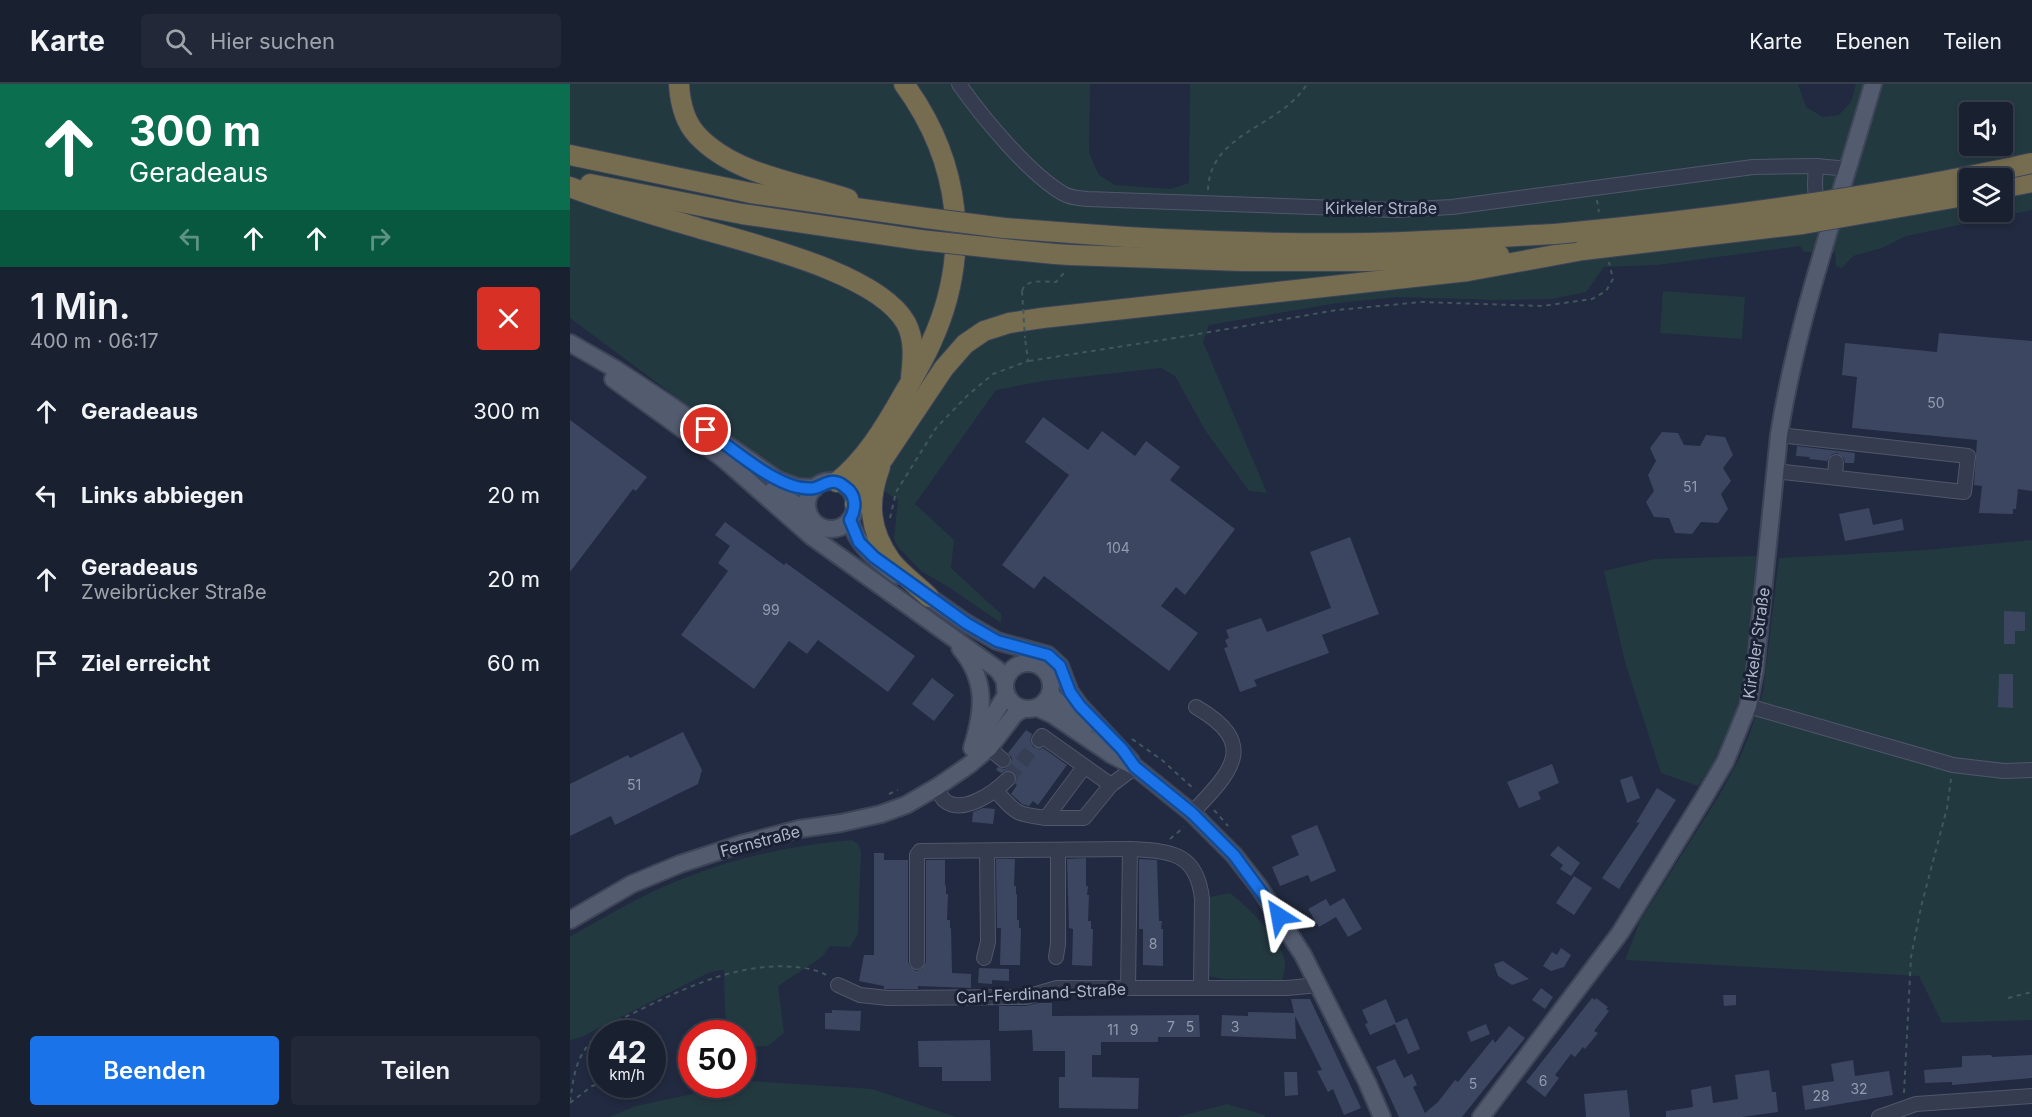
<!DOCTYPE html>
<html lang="de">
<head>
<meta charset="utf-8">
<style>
  :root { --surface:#192030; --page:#222838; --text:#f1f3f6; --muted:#9fa3ab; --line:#373e4c; --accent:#1a73e8 }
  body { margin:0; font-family:Inter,sans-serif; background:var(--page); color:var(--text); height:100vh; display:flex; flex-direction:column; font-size:22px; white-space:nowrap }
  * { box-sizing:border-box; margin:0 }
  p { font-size:20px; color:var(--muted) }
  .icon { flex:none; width:33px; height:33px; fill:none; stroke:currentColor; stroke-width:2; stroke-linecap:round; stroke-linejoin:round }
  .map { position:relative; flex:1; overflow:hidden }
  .details { display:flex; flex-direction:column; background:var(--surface); width:570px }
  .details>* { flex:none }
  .banner { background:#0b6e4f; color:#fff; overflow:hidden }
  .controls { position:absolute; left:1389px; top:18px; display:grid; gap:12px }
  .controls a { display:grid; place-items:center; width:54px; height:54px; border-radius:6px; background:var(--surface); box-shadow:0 3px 9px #0003,0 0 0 2px var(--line); font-size:30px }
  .speed { position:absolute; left:18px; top:936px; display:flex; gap:12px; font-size:30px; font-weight:700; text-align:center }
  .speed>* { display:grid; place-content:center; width:78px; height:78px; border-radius:50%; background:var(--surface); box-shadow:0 3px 9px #0003,0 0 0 2px var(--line); line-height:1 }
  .speed small { font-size:15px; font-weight:400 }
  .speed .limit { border:9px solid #d22; background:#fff; color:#111 }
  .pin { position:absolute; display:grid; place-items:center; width:51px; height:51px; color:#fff; margin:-26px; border:3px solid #fff; border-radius:50%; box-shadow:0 2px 6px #0007 }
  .me { position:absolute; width:66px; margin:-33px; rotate:326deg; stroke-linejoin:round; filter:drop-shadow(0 0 4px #0008) }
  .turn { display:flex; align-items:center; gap:21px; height:126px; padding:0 30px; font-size:27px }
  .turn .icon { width:78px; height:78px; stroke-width:2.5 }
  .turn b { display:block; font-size:42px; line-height:51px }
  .lanes { display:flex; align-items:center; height:57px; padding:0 30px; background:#0003; justify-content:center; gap:30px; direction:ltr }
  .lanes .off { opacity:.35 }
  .round { display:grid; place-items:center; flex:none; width:63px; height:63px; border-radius:6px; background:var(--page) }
  .head { display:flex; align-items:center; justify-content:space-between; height:102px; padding:0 30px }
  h1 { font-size:36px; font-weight:600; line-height:45px }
  .button { display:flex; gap:12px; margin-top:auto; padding:12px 30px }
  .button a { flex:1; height:69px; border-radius:6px; background:var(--accent); color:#fff; font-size:24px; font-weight:600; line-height:69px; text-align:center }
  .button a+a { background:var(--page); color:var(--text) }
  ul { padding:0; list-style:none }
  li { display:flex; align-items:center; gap:18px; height:84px; padding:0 30px }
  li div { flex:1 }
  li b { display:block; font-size:22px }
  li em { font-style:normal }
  header { display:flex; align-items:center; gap:36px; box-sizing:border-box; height:84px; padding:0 30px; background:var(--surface); border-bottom:2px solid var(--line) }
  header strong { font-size:28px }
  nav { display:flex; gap:33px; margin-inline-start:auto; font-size:21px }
  .search { width:420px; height:54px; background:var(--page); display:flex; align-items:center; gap:15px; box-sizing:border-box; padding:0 21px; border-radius:6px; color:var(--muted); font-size:22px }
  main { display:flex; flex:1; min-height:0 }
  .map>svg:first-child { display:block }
</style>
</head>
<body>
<header>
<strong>Karte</strong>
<div class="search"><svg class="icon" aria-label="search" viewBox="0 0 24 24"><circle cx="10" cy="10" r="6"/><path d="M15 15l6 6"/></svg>Hier suchen</div>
<nav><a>Karte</a><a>Ebenen</a><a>Teilen</a></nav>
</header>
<main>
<section class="details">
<div class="banner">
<div class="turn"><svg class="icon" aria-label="ahead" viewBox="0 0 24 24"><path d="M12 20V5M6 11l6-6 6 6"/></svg><div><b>300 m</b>Geradeaus</div></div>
<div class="lanes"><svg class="icon off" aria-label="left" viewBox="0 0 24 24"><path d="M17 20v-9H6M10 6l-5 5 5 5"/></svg><svg class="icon" aria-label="ahead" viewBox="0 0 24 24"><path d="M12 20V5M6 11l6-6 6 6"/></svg><svg class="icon" aria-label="ahead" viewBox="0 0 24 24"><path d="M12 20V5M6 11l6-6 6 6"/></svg><svg class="icon off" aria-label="right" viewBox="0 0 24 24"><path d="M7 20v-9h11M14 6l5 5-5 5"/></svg></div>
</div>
<div class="head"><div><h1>1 Min.</h1><p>400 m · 06:17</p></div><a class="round" style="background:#d93025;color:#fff"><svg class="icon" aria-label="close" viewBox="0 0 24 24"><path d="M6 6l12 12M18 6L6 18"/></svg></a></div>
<ul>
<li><svg class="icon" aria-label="ahead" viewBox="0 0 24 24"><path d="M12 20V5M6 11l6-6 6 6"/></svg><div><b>Geradeaus</b></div><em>300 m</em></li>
<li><svg class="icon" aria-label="left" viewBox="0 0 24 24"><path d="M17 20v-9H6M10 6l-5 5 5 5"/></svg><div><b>Links abbiegen</b></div><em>20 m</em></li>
<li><svg class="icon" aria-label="ahead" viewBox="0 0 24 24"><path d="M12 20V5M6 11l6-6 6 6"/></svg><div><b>Geradeaus</b><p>Zweibrücker Straße</p></div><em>20 m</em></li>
<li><svg class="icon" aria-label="arrive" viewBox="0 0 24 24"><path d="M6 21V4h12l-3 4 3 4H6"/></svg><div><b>Ziel erreicht</b></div><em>60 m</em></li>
</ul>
<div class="button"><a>Beenden</a><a>Teilen</a></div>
</section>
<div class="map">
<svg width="1462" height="1033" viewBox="0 0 1462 1033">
  <rect width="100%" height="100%" fill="#212a40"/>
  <!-- green -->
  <g fill="#233940" fill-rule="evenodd">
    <path d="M0 0H520L519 69 529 91 545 101 601 105 619 99 620 0H1228L1236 23 1253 33 1269 31 1281 18 1286 0H1462V126L1336 152 1312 164 1283 172 1272 184 1266 182 1265 168H1234L1230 162 1087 181 1034 183 1016 208 982 215 927 216 828 213 768 219 639 241 633 258 697 409 679 407 635 346 605 292 591 284 473 297 426 306 345 420 384 456 381 484 431 530V539L377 502 351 487 328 463 324 455 328 416 278 384 268 389 231 397 207 388 0 234ZM1400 28H1432V62H1400ZM1400 94H1432V128H1400Z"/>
    <path d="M1093 207 1175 213 1172 255 1090 249Z"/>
    <path d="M1462 456V936L1372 939 1349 892 1055 876 1070 837 1150 710 1170 673 1179 652 1193 608 1209 474 1355 466Z"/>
    <path d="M1189 472C1182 534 1181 601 1155 659 1148 674 1137 688 1128 702L1091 689 1055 578 1034 487 1085 475Z"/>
    <path d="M282 756 288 760 291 767 288 850 280 863 260 862 252 873 208 902 214 949 198 962 173 963 172 950 159 949 155 929 154 886 140 888 11 953 0 956V853L3 851C40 830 77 808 117 793 170 772 226 761 282 756Z"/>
    <path d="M660 809C677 822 712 856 715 878 716 884 713 891 712 896L654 895 638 892 640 813Z"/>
    <path d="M182 997 302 1005 386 1033H39L66 1022 164 1001 172 1000 173 999Z"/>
    <path d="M657 1020 695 1031V1033H607Z"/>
  </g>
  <!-- building -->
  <g fill="#3d4660">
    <path d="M1369 249 1462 257V407L1448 405 1446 425H1443V430L1409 429 1412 402 1404 401 1407 356 1282 344 1287 293 1272 291 1275 259 1367 268Z"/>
    <path d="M473 333 518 366 532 347 565 372 576 357 610 383 600 396 665 445 615 511 606 503 591 522 628 549 599 587 474 492 464 505 432 481 499 391 455 358Z"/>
    <path d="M0 336 77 393 66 407 63 405 0 488Z"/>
    <path d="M1092 348 1108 349 1114 361 1130 362 1136 351 1155 353 1163 371 1153 384 1161 397 1151 410 1158 425 1148 439 1131 438 1122 450 1105 449 1099 434 1084 433 1076 418 1084 407 1078 391 1086 377 1080 364Z"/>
    <path d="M1227 362 1285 369 1284 379H1275L1274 374 1267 369 1262 370 1257 377 1239 375 1240 373 1226 372Z"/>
    <path d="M1299 424 1303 441 1332 435 1334 446 1275 457 1269 430Z"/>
    <path d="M155 438 214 481 216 479 345 572 318 608 248 556 237 570 219 557 184 605 111 551 158 487 148 479 160 462 145 451Z"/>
    <path d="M780 453 809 530 752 551 759 569 684 596 687 602 670 608 654 564 658 563 655 556 659 554 656 546 691 534 697 548 761 524 740 468Z"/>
    <path d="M1434 527 1455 528V547H1445V560H1434Z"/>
    <path d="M1429 590H1443V624L1428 623Z"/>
    <path d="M362 594 384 611 364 637 342 620Z"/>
    <path d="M456 646 462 650 460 656 463 663 469 665 473 664 497 681 468 721 463 717 459 722 452 720 441 710 447 701 445 700 447 694 445 689 437 686 431 689 426 686 428 683 435 685 440 681 442 674 438 669Z"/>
    <path d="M113 648 132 686 128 700 45 741 41 732 0 752V700L58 671 60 674Z"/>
    <path d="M982 680 989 699 968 708 971 715 949 724 937 698Z"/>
    <path d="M1062 692 1070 714 1057 719 1050 696Z"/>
    <path d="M1087 704 1106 716 1049 805 1032 794 1070 738 1066 739Z"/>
    <path d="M413 724 425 725 423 740 402 738 403 728Z"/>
    <path d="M747 741 766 787 741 798 738 791 710 802 702 783 729 771 721 752Z"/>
    <path d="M988 762 1010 779 1001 792 990 785 993 781 980 771Z"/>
    <path d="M304 769H314V776H338V878L340 883 346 887 352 885 356 878V776H375V802L376 801V810H378L377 836H380V844H381L382 889 401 890V904L348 902V905H314V902L289 897 294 871H304Z"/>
    <path d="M516 774V802H518L517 811H519L518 837H521V845H523L522 882 502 881 503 845 499 844 497 775Z"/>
    <path d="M426 775H445L444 802H446V810H447V836H449V844H451L450 881H430L431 844H427Z"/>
    <path d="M569 775 587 776 589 837H592L591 845H593V882L573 881V845H569Z"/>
    <path d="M1004 792 1022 804 1004 831 986 819Z"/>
    <path d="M774 814 792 845 778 853 766 833 749 843 738 825 756 815 760 822Z"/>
    <path d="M991 864 1001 871 994 883 981 887 973 882 982 868 987 871Z"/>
    <path d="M933 877 959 895 942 901 928 892 924 880Z"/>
    <path d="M409 884 439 885V897L422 896V900L408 899Z"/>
    <path d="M971 904 983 913 975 925 962 916Z"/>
    <path d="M1153 911H1166V921L1154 922Z"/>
    <path d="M1022 914 1025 916 1026 914 1038 923 1036 925 1039 927 1024 947 1028 949 1015 965 1013 963 1005 973 1001 970 985 991 989 994 975 1013 956 998Z"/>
    <path d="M721 915H740L791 1024 774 1031 763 1005 758 1008 747 987 752 986 725 932 726 955 651 952 652 931 678 932V928L724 929Z"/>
    <path d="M816 915 826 939 837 934 850 965 838 970 825 940 800 951 795 940 798 939 792 926Z"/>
    <path d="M468 919H482V932L629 931 630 953H588V958H531V971H522V993L569 994 568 1025 489 1024V993H495V967H463L462 946 429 947V922H456Z"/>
    <path d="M262 926 291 927 290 947 255 945V929H262Z"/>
    <path d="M916 940 920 950 901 958 897 948Z"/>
    <path d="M939 942 955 954 892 1033H829L806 983 825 975 834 994 842 990 847 1001 843 1003 855 1029 868 1018 885 996 888 998 923 955 925 959Z"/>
    <path d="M420 956 421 997H372V983H349L348 957Z"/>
    <path d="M1421 971 1422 973 1462 971V994L1382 1001V998L1355 999 1354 986 1392 983V972Z"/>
    <path d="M1283 976 1285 992 1319 987 1323 1011 1235 1026 1232 1002 1264 997 1261 980Z"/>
    <path d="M1199 986 1202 1008H1206L1208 1028 1172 1033H1096V1027L1123 1023 1121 1006 1141 1002 1143 1019 1168 1015 1165 991Z"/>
    <path d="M714 988H727L728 1011 715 1012Z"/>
    <path d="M1057 1006 1060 1033H1016L1014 1010Z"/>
  </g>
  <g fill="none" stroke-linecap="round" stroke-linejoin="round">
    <!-- minor-tunnel -->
    <path stroke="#373f55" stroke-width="14" stroke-dasharray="14 7" stroke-linecap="butt" d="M438 695 469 656"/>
    <!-- minor casing -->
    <g stroke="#50576a" stroke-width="16">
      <g id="minor">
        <path d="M389 0C412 33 460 91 494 110 501 114 509 114 517 115L825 126 882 123 1183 83 1246 82 1279 85"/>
        <path d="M1246 82C1245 97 1243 112 1251 126"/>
        <path d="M1205 387 1394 408 1398 372 1209 351"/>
        <path d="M1265 393 1266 378"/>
        <path d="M1178 622 1383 681 1434 687 1462 686"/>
        <path d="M469 656 472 652 541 701 565 683"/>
        <path d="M419 664 433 676"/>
        <path d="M367 703C369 707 371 713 374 716 392 732 425 708 438 695"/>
        <path d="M426 707C447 730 445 730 476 734L514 683"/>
        <path d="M622 729C661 688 690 660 626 623"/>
        <path d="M476 734H514L541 701"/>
        <path d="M486 873 488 860V766"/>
        <path d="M414 874 418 858 417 767"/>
        <path d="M347 878V771L350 767 560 765C600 767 627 768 632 815L631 903"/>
        <path d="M268 901 290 911 318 914 456 913 487 904H717L749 901"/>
        <path d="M558 904 560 765"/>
        <path d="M1309 1033 1346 1020 1462 1012"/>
      </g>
    </g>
    <!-- major casing -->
    <g stroke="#3e4558" stroke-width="20">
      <g id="major">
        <path d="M0 259 47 286 100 321 208 396 227 403 245 404"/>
        <path d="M43 295 158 378"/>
        <path d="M149 371 241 452 428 586 435 597"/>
        <circle cx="261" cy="421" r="24"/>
        <path d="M202 407 238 427"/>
        <path d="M280 436C287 462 307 476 327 491"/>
        <path d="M349 506 396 539 427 557 478 571 490 582 500 608 510 622 561 677"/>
        <path d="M390 564C417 596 414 626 402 664"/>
        <circle cx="458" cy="602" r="23"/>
        <path d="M480 610 491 621 517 640"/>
        <path d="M468 624 483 631 542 671 565 683 622 729 664 771 689 803 733 871 797 998 812 1033"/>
        <path d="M410 653 436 611"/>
        <path d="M0 836 62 800 110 780 171 760 229 745 271 739 311 730 336 721 367 703 399 681 419 664 445 630 453 625"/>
        <path d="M911 1033 1050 849 1132 717 1155 678 1165 654 1178 622 1185 587 1209 351C1228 231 1270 116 1303 0"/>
      </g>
    </g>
    <!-- highway casing -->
    <g stroke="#3d4457" stroke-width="22">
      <g id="highway">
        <path d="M109 0C110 18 114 37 127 51 164 91 228 98 278 115"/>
        <path d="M0 71 181 109 356 134"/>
        <path d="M20 100 172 130 350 156"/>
        <path d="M0 103C39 118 78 129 118 141 173 158 307 187 336 239 345 256 343 275 341 293"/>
        <path d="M1432 104 1462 98"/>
        <path d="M434 144 488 148"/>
        <path d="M501 149C600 157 699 160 798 159 860 158 922 153 985 150"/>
        <path d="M433 165 485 170"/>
        <path d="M500 171 673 177H800L929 171"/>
        <path d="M310 383C297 418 299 446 321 477 331 490 347 501 359 513"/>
        <path d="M267 398C295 376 315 343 333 311 343 294 353 277 361 259 402 170 391 78 334 0"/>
        <path d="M285 420 288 406 297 389 313 375 374 284 395 260 414 247 439 239 472 234 898 187 1013 166"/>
      </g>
    </g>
    <!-- path -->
    <g stroke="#41565d" stroke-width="2" stroke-dasharray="4.5 4.5" stroke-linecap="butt">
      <path d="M638 106C640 48 710 44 737 0"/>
      <path d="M1027 116 1029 128"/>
      <path d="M452 207C456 194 474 198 486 198L493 190V187"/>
      <path d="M459 277 617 252 767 226 852 218 972 222 1022 215 1036 207 1043 195 1039 178"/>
      <path d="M320 434 326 408 366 344 398 311 423 290 458 277 455 254"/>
      <path d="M562 655 592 676 625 706"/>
      <path d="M319 710 328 706"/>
      <path d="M644 726 658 742"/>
      <path d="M600 755 614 743"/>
      <path d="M1438 914 1462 908"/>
      <path d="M82 996H83"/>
      <path d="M1334 1009 1341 873 1351 823 1377 724 1381 695"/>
      <path d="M0 1018C5 980 8 967 38 941 97 914 158 877 225 883 237 884 249 886 260 893"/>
      <path d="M0 1019 22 1002 32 999"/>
    </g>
    <!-- minor -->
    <use href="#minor" stroke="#353c4f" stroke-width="14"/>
    <!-- major -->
    <use href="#major" stroke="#535b6f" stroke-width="16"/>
    <!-- highway -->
    <use href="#highway" stroke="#766d51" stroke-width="20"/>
    <!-- highway-bridge casing -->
    <g stroke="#3d4457" stroke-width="22" stroke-linecap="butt">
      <g id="highway-bridge">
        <path d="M356 134 434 144"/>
        <path d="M488 148 501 149"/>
        <path d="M985 150C1145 135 1304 114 1462 79"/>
        <path d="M350 156 433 165"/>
        <path d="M1013 166 1233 140 1400 111"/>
        <path d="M485 170 500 171"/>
      </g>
    </g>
    <!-- path-bridge -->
    <path stroke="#41565d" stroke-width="2" stroke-dasharray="4.5 4.5" stroke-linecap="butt" d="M452 207 455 254"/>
    <!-- highway-bridge -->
    <use href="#highway-bridge" stroke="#766d51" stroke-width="20"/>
  </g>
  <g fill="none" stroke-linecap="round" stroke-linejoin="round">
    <!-- route casing -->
    <g stroke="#114b97" stroke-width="15">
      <path id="route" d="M136 346C160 363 198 396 227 403 231 404 241 405 245 404 257 400 263 393 275 403 287 411 286 425 280 436L289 458 304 473 396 539 427 557 478 571 490 582 500 608 510 622 552 665 565 683 622 729 664 771 709 832"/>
    </g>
    <!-- route -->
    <use href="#route" stroke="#1a73e8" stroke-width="10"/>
  </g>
  <g text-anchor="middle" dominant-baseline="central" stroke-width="6" stroke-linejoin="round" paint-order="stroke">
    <!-- number labels -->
    <g font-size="14" fill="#949bb0">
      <text x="1366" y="318">50</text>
      <text x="1120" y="402">51</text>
      <text x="548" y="463">104</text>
      <text x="201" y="525">99</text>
      <text x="64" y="700">51</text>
      <text x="583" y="859">8</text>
      <text x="601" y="942">7</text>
      <text x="620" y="942">5</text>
      <text x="665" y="942">3</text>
      <text x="543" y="945">11</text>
      <text x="564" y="945">9</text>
      <text x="973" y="996">6</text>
      <text x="903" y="999">5</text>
      <text x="1289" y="1004">32</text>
      <text x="1251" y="1011">28</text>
    </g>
    <!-- street labels -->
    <g font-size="16" fill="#b1b7ca" stroke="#1a2134">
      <text x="811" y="124">Kirkeler Straße</text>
      <text transform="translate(1186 559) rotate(-82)">Kirkeler Straße</text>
      <text transform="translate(190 757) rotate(-15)">Fernstraße</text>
      <text transform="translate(471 909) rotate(-3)">Carl-Ferdinand-Straße</text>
    </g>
  </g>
</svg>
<div class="controls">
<a><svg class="icon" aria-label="sound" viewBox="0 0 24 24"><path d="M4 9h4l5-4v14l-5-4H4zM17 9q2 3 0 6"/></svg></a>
<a><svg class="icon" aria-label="layers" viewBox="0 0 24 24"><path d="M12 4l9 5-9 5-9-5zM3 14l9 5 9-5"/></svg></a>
</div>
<div class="speed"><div>42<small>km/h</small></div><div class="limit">50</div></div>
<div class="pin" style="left:136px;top:346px;background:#d93025"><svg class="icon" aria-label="arrive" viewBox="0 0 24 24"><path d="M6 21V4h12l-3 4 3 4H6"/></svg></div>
<svg class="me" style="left:709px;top:832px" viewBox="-20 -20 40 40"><path d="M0-17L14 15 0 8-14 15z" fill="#1a73e8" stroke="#fff" stroke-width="4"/></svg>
</div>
</main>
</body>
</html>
